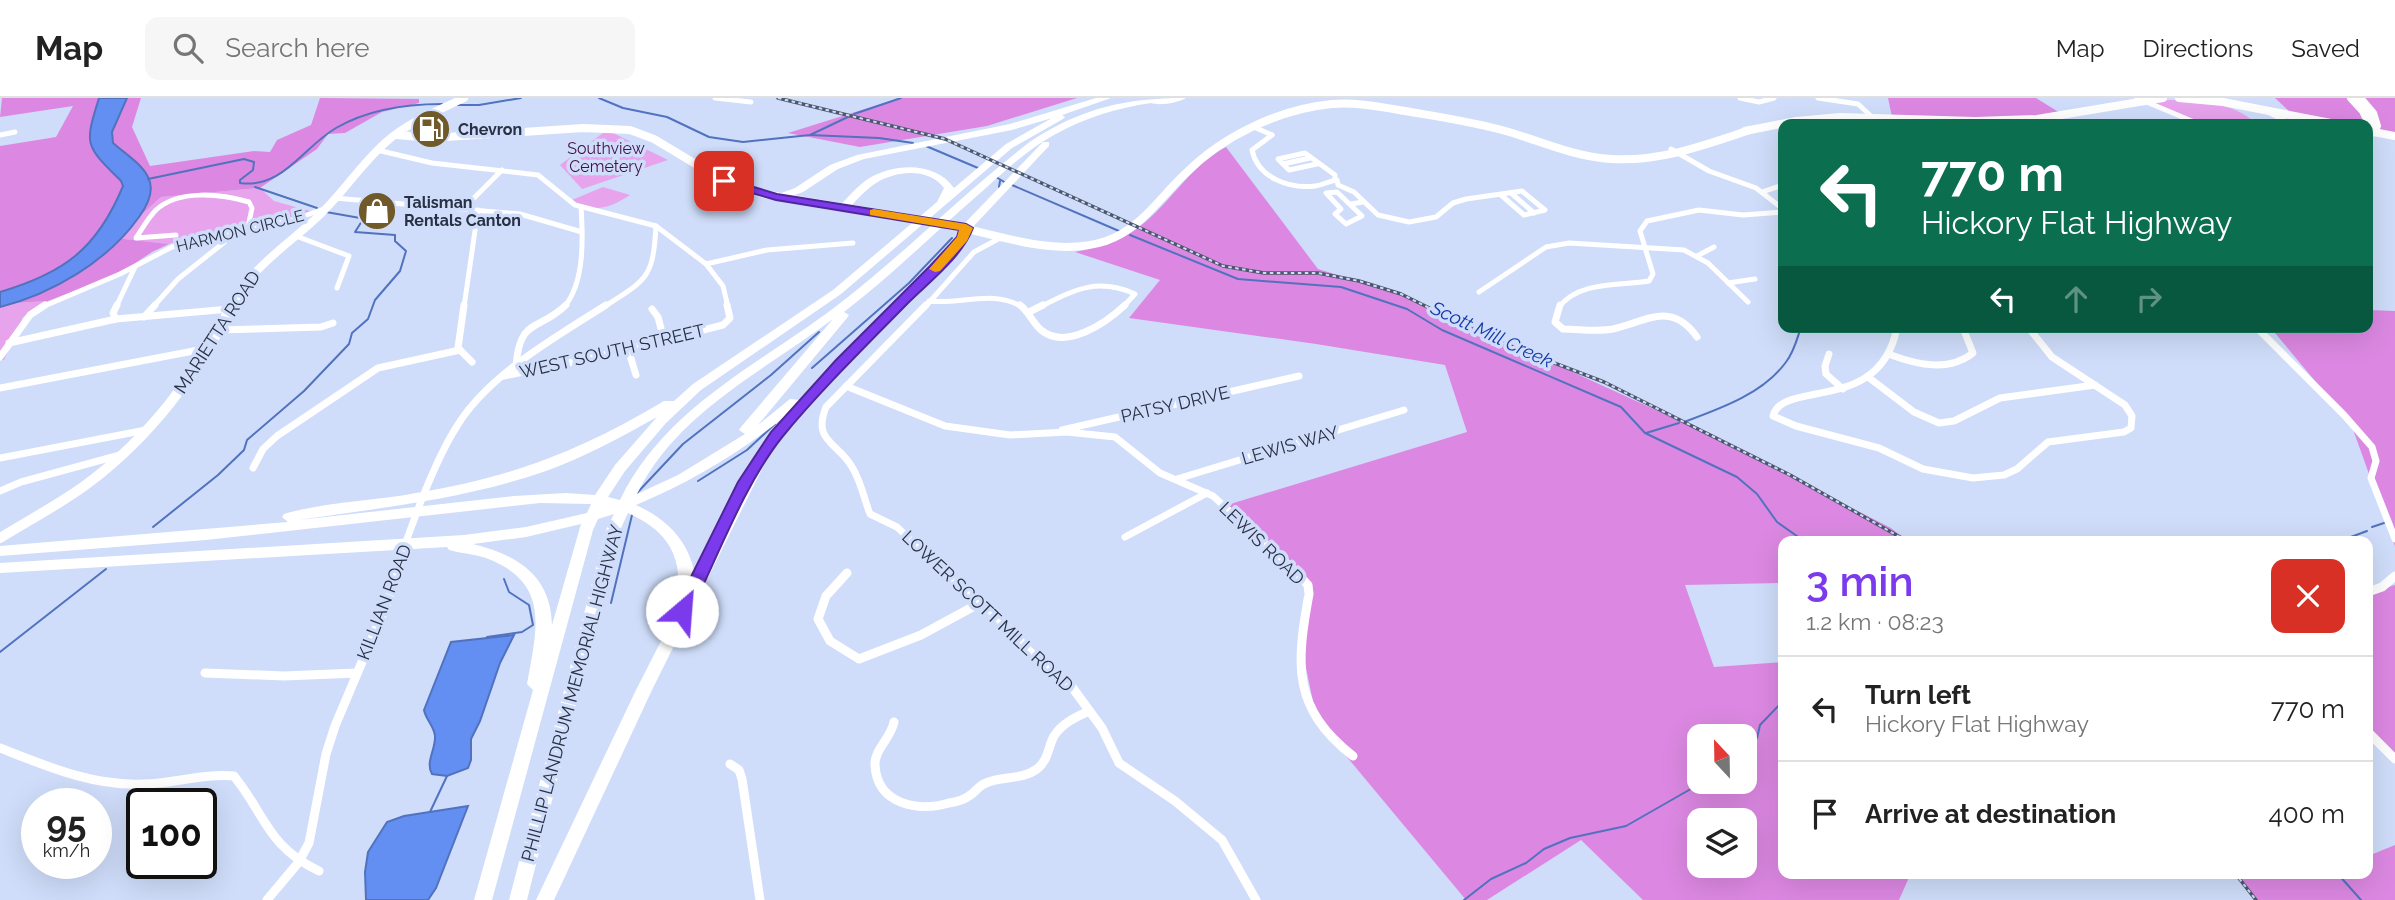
<!DOCTYPE html>
<html lang="en">
<head>
<meta charset="utf-8">
<style>
  :root { --surface:#fff; --page:#f6f6f6; --text:#222; --muted:#767676; --line:#e0e0e0; --accent:#7c3aed }
  body { margin:0; font-family:Raleway,sans-serif; background:var(--page); color:var(--text); height:100vh; display:flex; flex-direction:column; font-size:26px; white-space:nowrap }
  * { box-sizing:border-box; margin:0 }
  p { font-size:23px; color:var(--muted) }
  .icon { flex:none; width:38px; height:38px; fill:none; stroke:currentColor; stroke-width:2; stroke-linecap:round; stroke-linejoin:round }
  .map { position:relative; flex:1; overflow:hidden }
  .panel { position:absolute; left:1778px; top:438px; width:595px; height:343px; display:flex; flex-direction:column; background:var(--surface); border-radius:14px; box-shadow:0 7px 28px #0002 }
  .panel>* { flex:none }
  .banner { position:absolute; left:1778px; top:21px; width:595px; height:214px; border-radius:14px; box-shadow:0 7px 28px #0002; background:#0b6e4f; color:#fff; overflow:hidden }
  .needle { width:46px; rotate:338deg }
  .buttons { position:absolute; left:1687px; top:626px; display:grid; gap:14px }
  .buttons a { display:grid; place-items:center; width:70px; height:70px; border-radius:14px; background:var(--surface); box-shadow:0 7px 28px #0002; font-size:35px }
  .speed { position:absolute; left:21px; top:690px; display:flex; gap:14px; font-size:35px; font-weight:700; text-align:center }
  .speed>* { display:grid; place-content:center; width:91px; height:91px; border-radius:50%; background:var(--surface); box-shadow:0 7px 28px #0002; line-height:1 }
  .speed small { font-size:18px; font-weight:400 }
  .speed .limit { border:4px solid #111; border-radius:10px; background:#fff; color:#111 }
  .pin { position:absolute; display:grid; place-items:center; width:60px; height:60px; color:#fff; margin:-30px; border-radius:14px; box-shadow:0 4px 10px #0006 }
  .me { position:absolute; width:77px; margin:-38px; rotate:27deg; stroke-linejoin:round; filter:drop-shadow(0 0 5px #0008) }
  .turn { display:flex; align-items:center; gap:24px; height:147px; padding:0 28px; font-size:32px }
  .turn .icon { width:91px; height:91px; stroke-width:2.5 }
  .turn b { display:block; font-size:49px; line-height:60px }
  .lanes { display:flex; align-items:center; height:66px; padding:0 28px; background:#0003; justify-content:center; gap:35px; direction:ltr }
  .lanes .off { opacity:.35 }
  .round { display:grid; place-items:center; flex:none; width:74px; height:74px; border-radius:14px; background:var(--page) }
  .overview { display:flex; align-items:center; justify-content:space-between; height:119px; padding:0 28px }
  h1 { font-size:42px; font-weight:600; line-height:52px; color:var(--accent) }
  ul { padding:0; list-style:none }
  li { display:flex; align-items:center; gap:21px; height:105px; padding:0 28px; border-top:2px solid var(--line) }
  li div { flex:1 }
  li b { display:block; font-size:26px }
  li em { font-style:normal }
  header { display:flex; align-items:center; gap:42px; box-sizing:border-box; height:98px; padding:0 35px; background:var(--surface); border-bottom:2px solid var(--line) }
  header strong { font-size:33px }
  nav { display:flex; gap:38px; margin-inline-start:auto; font-size:24px }
  .search { width:490px; height:63px; background:var(--page); display:flex; align-items:center; gap:18px; box-sizing:border-box; padding:0 24px; border-radius:14px; color:var(--muted); font-size:26px }
  .map>svg:first-child { display:block }
</style>
</head>
<body>
<header>
<strong>Map</strong>
<div class="search"><svg class="icon" aria-label="search" viewBox="0 0 24 24"><circle cx="10" cy="10" r="6"/><path d="M15 15l6 6"/></svg>Search here</div>
<nav><a>Map</a><a>Directions</a><a>Saved</a></nav>
</header>
<div class="map">
<svg width="2395" height="802" viewBox="0 0 2395 802">
  <rect width="100%" height="100%" fill="#cfddfa"/>
  <!-- green -->
  <g fill="#e7a3ec">
    <path d="M2164 2C2193 2 2234 3 2256 26H2205L2156 7 2155 3Z"/>
    <path d="M607 32 668 62 582 91 560 67Z"/>
    <path d="M603 89 630 97C610 110 594 116 572 102Z"/>
    <path d="M260 90 274 103 317 115 196 137 169 146 114 140 161 99Z"/>
    <path d="M48 203 23 219 4 262H0V206Z"/>
  </g>
  <!-- forest -->
  <g fill="#dc88e2" fill-rule="evenodd">
    <path d="M2 0H141L132 29 150 68 254 53 270 54 277 42 311 27 320 0 419 1V5L382 14 345 35 328 36 317 51 260 90 161 99 115 140 169 146 152 154 119 176 48 203 0 206V48L56 39 73 8 0 19Z"/>
    <path d="M900 0H1077L987 28 860 49 788 35Z"/>
    <path d="M1888 0H2036L2065 18 2043 23 1892 19Z"/>
    <path d="M2275 0H2395V38L2368 26H2340L2291 15Z"/>
    <path d="M1226 49 1318 171 1406 198 1693 329 1891 430 1907 443H1783V485L1685 487 1714 569 1783 564V775H1911L1899 802H1643L1581 742 1487 802H1466L1317 623 1300 541 1306 483 1227 407 1467 334 1445 267 1316 246 1129 220 1160 182 1075 154C1095 150 1114 145 1132 134 1168 111 1187 69 1226 49ZM1699 639H1745V684H1699ZM1699 723H1745V768H1699Z"/>
    <path d="M2368 212 2395 213V448L2351 326 2270 229H2368Z"/>
    <path d="M2395 487V659L2368 631V495Z"/>
    <path d="M2395 747V802H2256L2232 775H2368V758Z"/>
  </g>
  <!-- water -->
  <g fill="#638ff2" stroke="#5172be" stroke-width="2">
    <path d="M99 0H127L112 34 113 45C124 55 141 65 148 79 155 92 147 108 139 119 108 163 52 196 0 209V194C64 175 97 151 123 88L121 83C85 47 84 48 99 0Z"/>
    <path d="M514 537 500 565 480 623 471 641V662L468 670 447 678 432 676C425 664 436 651 435 638 434 628 426 622 424 612L451 544Z"/>
    <path d="M468 708 436 790 428 802H366L365 774 368 754 387 724 404 718Z"/>
  </g>
  <g fill="none" stroke-linecap="round" stroke-linejoin="round">
    <!-- stream -->
    <g stroke="#5172be" stroke-width="2">
      <path d="M599 0 623 10 667 19 709 39 743 44 810 37 850 18"/>
      <path d="M458 7H479L521 0"/>
      <path d="M854 16 901 0"/>
      <path d="M810 37 879 40 913 45"/>
      <path d="M926 48 978 70"/>
      <path d="M996 79 1006 85"/>
      <path d="M148 81 244 61 254 64 253 72 240 82V85C283 91 303 49 336 30 367 12 406 6 442 6"/>
      <path d="M1012 87 1119 133"/>
      <path d="M255 89 317 110"/>
      <path d="M999 89 1000 83"/>
      <path d="M1130 137 1238 181 1341 189 1407 211 1442 232 1621 309 1645 335 1737 379 1757 396 1777 424 1804 443"/>
      <path d="M812 270 909 185 952 140"/>
      <path d="M1684 324C1719 311 1763 296 1786 264 1794 254 1797 241 1801 229"/>
      <path d="M1646 335 1679 325"/>
      <path d="M698 383 747 352 775 326"/>
      <path d="M637 395 683 346 771 277 819 234"/>
      <path d="M153 429 218 377 244 352 247 342 304 293 349 246 352 235 368 221 375 202 400 173 406 153 395 143V137L355 134 362 123 360 120 326 114"/>
      <path d="M2372 429 2384 425"/>
      <path d="M2340 443 2367 433"/>
      <path d="M611 505 632 417"/>
      <path d="M487 539 522 534 533 527 529 507 509 494 504 481"/>
      <path d="M0 554 106 471"/>
      <path d="M1745 649 1757 640 1760 627 1783 603"/>
      <path d="M430 714 447 678"/>
      <path d="M2337 775 2361 802"/>
      <path d="M1464 802 1491 781 1526 765 1544 751 1570 740 1626 728 1703 684"/>
    </g>
    <!-- street-far2 -->
    <g stroke="#fff" stroke-width="5">
      <path d="M715 0 751 4"/>
      <path d="M1740 0 1759 4 1774 0"/>
      <path d="M1818 0 1858 6 1872 19"/>
      <path d="M2137 0 2199 26"/>
      <path d="M2268 14 2291 26"/>
      <path d="M1256 30 1272 37"/>
      <path d="M0 37 15 34"/>
      <path d="M1272 37 1252 52C1258 80 1289 91 1315 88 1323 87 1329 83 1337 82L1338 87 1354 94 1378 117 1409 124 1436 119 1453 105 1466 101 1522 93 1545 112 1524 117 1501 97"/>
      <path d="M2368 44 2373 34"/>
      <path d="M1671 51 1709 73 1756 90 1783 111"/>
      <path d="M377 52 432 65 538 77 575 107 656 128 706 166 723 188 728 209"/>
      <path d="M1283 66 1310 60"/>
      <path d="M1317 66 1289 72 1278 61 1305 55 1335 77V82"/>
      <path d="M1337 94 1362 118 1346 126 1335 116 1341 111 1326 95Z"/>
      <path d="M1762 94 1783 87"/>
      <path d="M1511 95 1534 115"/>
      <path d="M334 100 520 116 582 134"/>
      <path d="M1351 106 1363 104"/>
      <path d="M464 110 502 72"/>
      <path d="M176 137 136 140C142 131 148 120 156 112 179 91 221 96 249 104L252 110 248 129"/>
      <path d="M296 138 349 158 337 190"/>
      <path d="M1697 158 1714 149"/>
      <path d="M706 166 767 152 853 145"/>
      <path d="M1728 185 1755 181"/>
      <path d="M1479 194 1546 149 1569 145 1684 152 1708 165 1748 204"/>
      <path d="M929 203C960 207 994 191 1022 209"/>
      <path d="M42 209 120 176 172 149 242 130 292 122 324 111"/>
      <path d="M116 209 135 169"/>
      <path d="M153 209 178 181 241 131"/>
      <path d="M464 209 478 112"/>
      <path d="M564 209C585 185 583 139 581 109"/>
      <path d="M604 209C647 181 653 181 656 128"/>
      <path d="M925 209 974 154 1002 139"/>
      <path d="M1040 209C1074 192 1097 179 1135 196L1123 209"/>
      <path d="M1559 209C1579 183 1619 188 1649 183L1653 176 1640 133 1647 123 1699 112 1743 117 1783 114"/>
    </g>
    <!-- street-far1 -->
    <g stroke="#fff" stroke-width="7">
      <path d="M926 207 826 309C812 344 838 344 852 369 861 383 864 401 870 416L897 429 941 471"/>
      <path d="M1020 207C1029 214 1033 225 1041 232 1066 253 1107 224 1125 207"/>
      <path d="M1560 207 1555 224 1563 231C1579 231 1597 234 1613 231 1645 224 1671 202 1697 239"/>
      <path d="M652 211 658 219 664 242"/>
      <path d="M1029 214 1043 207"/>
      <path d="M144 219 155 207"/>
      <path d="M116 221 113 215 117 207"/>
      <path d="M1897 229C1881 317 1782 281 1773 318L1796 328 1879 350 1923 371 1973 380 2004 377 2017 371 2048 344 2124 334 2131 330 2132 318 2125 307 2052 259 2028 229"/>
      <path d="M2256 229 2344 317 2372 349 2376 363 2371 380 2395 441"/>
      <path d="M220 232 321 229 333 225"/>
      <path d="M9 245 116 221 230 211"/>
      <path d="M628 251 636 277"/>
      <path d="M460 252 458 250 464 207"/>
      <path d="M460 252 472 264"/>
      <path d="M1829 256 1825 268 1826 276 1843 291"/>
      <path d="M1891 257C1918 267 1949 274 1973 255L1965 235"/>
      <path d="M0 259 30 217 45 207"/>
      <path d="M516 268C520 219 538 234 566 207"/>
      <path d="M504 278 592 260 723 227 730 220 727 207"/>
      <path d="M1868 279 1914 314 1939 325 1954 323 2000 300 2095 287"/>
      <path d="M846 288 945 328 1010 337 1067 334 1115 339 1160 375 1213 398 1294 471"/>
      <path d="M0 290 209 250"/>
      <path d="M1062 332 1299 278"/>
      <path d="M0 360 146 332"/>
      <path d="M253 370 263 351 277 338 378 270 460 252"/>
      <path d="M1177 381 1404 312"/>
      <path d="M0 393 21 384 120 357"/>
      <path d="M1125 439 1207 395"/>
      <path d="M397 471C410 430 434 364 457 328 489 276 556 239 606 207"/>
    </g>
    <!-- street -->
    <g stroke="#fff" stroke-width="9">
      <path d="M940 470 957 488 992 513 1030 554 1072 589 1102 630 1119 665 1175 703 1222 742 1256 802"/>
      <path d="M1292 470 1308 487 1309 496C1296 567 1292 610 1353 658"/>
      <path d="M847 475 826 498 818 521 830 543 859 561 921 537 980 505"/>
      <path d="M2368 494 2382 489 2395 478"/>
      <path d="M205 575 284 578 357 575"/>
      <path d="M894 624C891 640 874 652 875 667 877 707 919 714 949 705 955 704 964 702 969 698 976 694 978 688 986 685 1003 678 1022 682 1037 671 1048 663 1048 649 1054 638 1062 625 1076 619 1089 613"/>
      <path d="M2368 634 2395 661"/>
      <path d="M0 650C46 668 92 688 142 686 173 686 203 675 234 678 266 718 268 749 319 773"/>
      <path d="M730 666 739 672 742 681 760 802"/>
      <path d="M267 802 298 765 309 745 326 656 335 628 389 500 398 470"/>
    </g>
    <!-- secondary-far1 -->
    <g stroke="#fff" stroke-width="8">
      <path d="M2351 0 2363 13 2373 34 2377 28 2373 15 2360 0"/>
      <path d="M396 37 431 40 583 30 630 32 654 41 724 83 764 96 804 103"/>
      <path d="M232 209C250 171 282 151 312 124 339 101 358 69 385 45 407 25 437 13 464 0"/>
    </g>
    <!-- secondary -->
    <path stroke="#fff" stroke-width="10" d="M0 440C29 422 60 406 87 386 149 340 198 276 232 207"/>
    <!-- primary -->
    <g stroke="#fff" stroke-width="8">
      <path d="M2179 0 2223 4 2336 26"/>
      <path d="M1745 33 1796 23 1840 19 1975 23 2037 21 2163 0"/>
      <path d="M2368 33 2395 38"/>
      <path d="M804 103C851 111 898 118 945 126 996 136 1055 160 1106 143 1141 131 1160 99 1186 75 1223 38 1279 11 1332 6 1357 4 1381 9 1405 13 1440 19 1475 24 1509 34 1543 44 1575 59 1611 61 1659 64 1706 47 1750 32"/>
    </g>
    <!-- highway -->
    <path fill="#fff" fill-rule="evenodd" d="M1096 0H1111L1062 17 1065 19 1063 21 1012 50 841 196 701 292 666 325 625 373 608 399 620 402C667 305 768 263 848 199 911 149 967 92 1031 43 1082 10 1125 0 1186 0 1178 5 1159 8 1151 5 1117 10 1084 20 1054 37 1026 52 1002 76 978 97 933 136 891 178 844 214L849 217 847 220 758 327 790 301 800 302 931 169 957 139 962 128 1043 44H1049V48L971 131 966 142 939 173 797 320 768 359 652 592 554 802H536L636 592 682 502 678 498C682 456 667 433 628 415L620 432 527 802H509L606 432 614 416 598 421 593 432 492 802H474L533 592 527 586C536 534 551 487 491 462 477 456 463 456 449 452L447 449 0 475V465L464 437 526 429 587 415 591 406 540 405 206 442 0 458V448L288 424 282 419 284 416C324 404 374 403 416 395 513 379 580 353 664 303H674L693 286 833 192 937 104 944 90C928 69 896 73 876 85 865 92 856 103 847 112H839V108C849 99 857 88 868 81 894 65 935 63 954 90L1006 46 1052 20 1012 32 864 61 838 71 803 94 780 102 776 101V97L795 90 830 67 857 57 1010 26ZM833 221 741 329 739 332 745 336 678 377 637 396C676 315 764 273 833 221ZM657 319 615 367 595 397 566 395 514 398 298 422C381 410 466 401 546 373 585 359 621 339 657 319ZM783 320 755 358 695 477C689 443 667 421 636 407 689 385 738 356 783 320ZM581 426 552 527C551 478 518 457 473 446L526 439Z"/>
    <!-- rail casing -->
    <g stroke="#4d576c" stroke-width="3.5">
      <g id="rail">
        <path d="M778 0 945 41 1223 168 1264 175H1318L1359 183 1401 196 1492 241 1604 284 1790 377 1907 443"/>
        <path d="M2235 775 2256 802"/>
      </g>
    </g>
    <!-- rail -->
    <use href="#rail" stroke="#cfddfa" stroke-width="2" stroke-dasharray="3.5" stroke-linecap="butt"/>
  </g>
  <!-- route -->
  <path fill="#7c3aed" stroke="#51269a" stroke-width="2" d="M724 80 777 96 966 126 973 130C962 159 929 184 907 206 865 249 821 292 783 338 745 385 718 458 691 513L689 517H676L674 513 738 384 771 334 836 262 930 168 957 139 959 132 776 102 720 86V81Z"/>
  <!-- slow -->
  <path fill="#f59e0b" d="M874 111 966 126 973 130 967 143 940 173 935 174 929 171 957 139 959 132 870 117V112Z"/>
  <!-- icons -->
  <defs>
    <g id="fuel-disc" transform="scale(2.0125)"><circle r="9.5" fill="#705a2a" stroke="#cfddfa"/><path d="M-5.5-6h7V0h2V4h1.3V-2.5L3-4.5l.8-.8L6-3V5H2.5V1h-1V6h-7ZM-4.2-4.7v3.2H.2V-4.7Z" fill="#fff"/></g>
    <g id="shop-disc" transform="scale(2.0125)"><circle r="9.5" fill="#705a2a" stroke="#cfddfa"/><path d="M-5-2.5h2.3a2.7 3.5 0 0 1 5.4 0H5L5.5 6h-11ZM-1.5-2.5h3a1.5 2.3 0 0 0-3 0Z" fill="#fff"/></g>
  </defs>
  <g fill-rule="evenodd">
    <use href="#fuel-disc" x="431" y="31"/>
    <use href="#shop-disc" x="377" y="113"/>
  </g>
  <g text-anchor="middle" dominant-baseline="central" stroke-width="7" stroke-linejoin="round" paint-order="stroke">
    <!-- far-poi labels -->
    <g font-size="16" font-weight="bold" fill="#283043" stroke="#cfddfa" text-anchor="start">
      <text x="458" y="31">Chevron</text>
      <text x="404" y="104">Talisman<tspan x="404" dy="18">Rentals Canton</tspan></text>
    </g>
    <!-- far-park labels -->
    <g font-size="16" fill="#440f48" stroke="#cfddfa">
      <text x="606" y="50">Southview<tspan x="606" dy="18">Cemetery</tspan></text>
    </g>
    <!-- far-street labels -->
    <g font-size="16" fill="#283043" stroke="#cfddfa">
      <text transform="translate(240 133) rotate(-14)">HARMON CIRCLE</text>
    </g>
    <!-- street labels -->
    <g font-size="18" fill="#283043" stroke="#cfddfa">
      <text transform="translate(217 234) rotate(-57)">MARIETTA ROAD</text>
      <text transform="translate(612 253) rotate(-13)">WEST SOUTH STREET</text>
      <text transform="translate(1175 306) rotate(-13)">PATSY DRIVE</text>
      <text transform="translate(1290 347) rotate(-16)">LEWIS WAY</text>
      <text transform="translate(1262 445) rotate(44)">LEWIS ROAD</text>
      <text transform="translate(384 504) rotate(-69)">KILLIAN ROAD</text>
      <text transform="translate(988 513) rotate(43)">LOWER SCOTT MILL ROAD</text>
      <text transform="translate(572 595) rotate(-75)">PHILLIP LANDRUM MEMORIAL HIGHWAY</text>
    </g>
    <!-- water labels -->
    <g font-size="19" font-style="italic" fill="#1338a9" stroke="#cfddfa">
      <text transform="translate(1492 236) rotate(25)">Scott Mill Creek</text>
    </g>
  </g>
</svg>
<div class="buttons">
<a><svg class="needle" viewBox="-14 -14 28 28"><path d="M0-13l5 13h-10z" fill="#e53935"/><path d="M0 13l5-13h-10z" fill="#767676"/></svg></a>
<a><svg class="icon" aria-label="layers" viewBox="0 0 24 24"><path d="M12 4l9 5-9 5-9-5zM3 14l9 5 9-5"/></svg></a>
</div>
<div class="speed"><div>95<small>km/h</small></div><div class="limit">100</div></div>
<div class="pin" style="left:724px;top:83px;background:#d93025"><svg class="icon" aria-label="arrive" viewBox="0 0 24 24"><path d="M6 21V4h12l-3 4 3 4H6"/></svg></div>
<svg class="me" style="left:682px;top:513px" viewBox="-20 -20 40 40"><circle r="19" fill="#fff"/><path d="M0-13L10 11 0 6-10 11z" fill="#7c3aed"/></svg>
<div class="banner">
<div class="turn"><svg class="icon" aria-label="left" viewBox="0 0 24 24"><path d="M17 20v-9H6M10 6l-5 5 5 5"/></svg><div><b>770 m</b>Hickory Flat Highway</div></div>
<div class="lanes"><svg class="icon" aria-label="left" viewBox="0 0 24 24"><path d="M17 20v-9H6M10 6l-5 5 5 5"/></svg><svg class="icon off" aria-label="ahead" viewBox="0 0 24 24"><path d="M12 20V5M6 11l6-6 6 6"/></svg><svg class="icon off" aria-label="right" viewBox="0 0 24 24"><path d="M7 20v-9h11M14 6l5 5-5 5"/></svg></div>
</div>
<section class="panel">
<div class="overview"><div><h1>3 min</h1><p>1.2 km · 08:23</p></div><a class="round" style="background:#d93025;color:#fff"><svg class="icon" aria-label="close" viewBox="0 0 24 24"><path d="M6 6l12 12M18 6L6 18"/></svg></a></div>
<ul>
<li><svg class="icon" aria-label="left" viewBox="0 0 24 24"><path d="M17 20v-9H6M10 6l-5 5 5 5"/></svg><div><b>Turn left</b><p>Hickory Flat Highway</p></div><em>770 m</em></li>
<li><svg class="icon" aria-label="arrive" viewBox="0 0 24 24"><path d="M6 21V4h12l-3 4 3 4H6"/></svg><div><b>Arrive at destination</b></div><em>400 m</em></li>
</ul>
</section>
</div>
</body>
</html>
